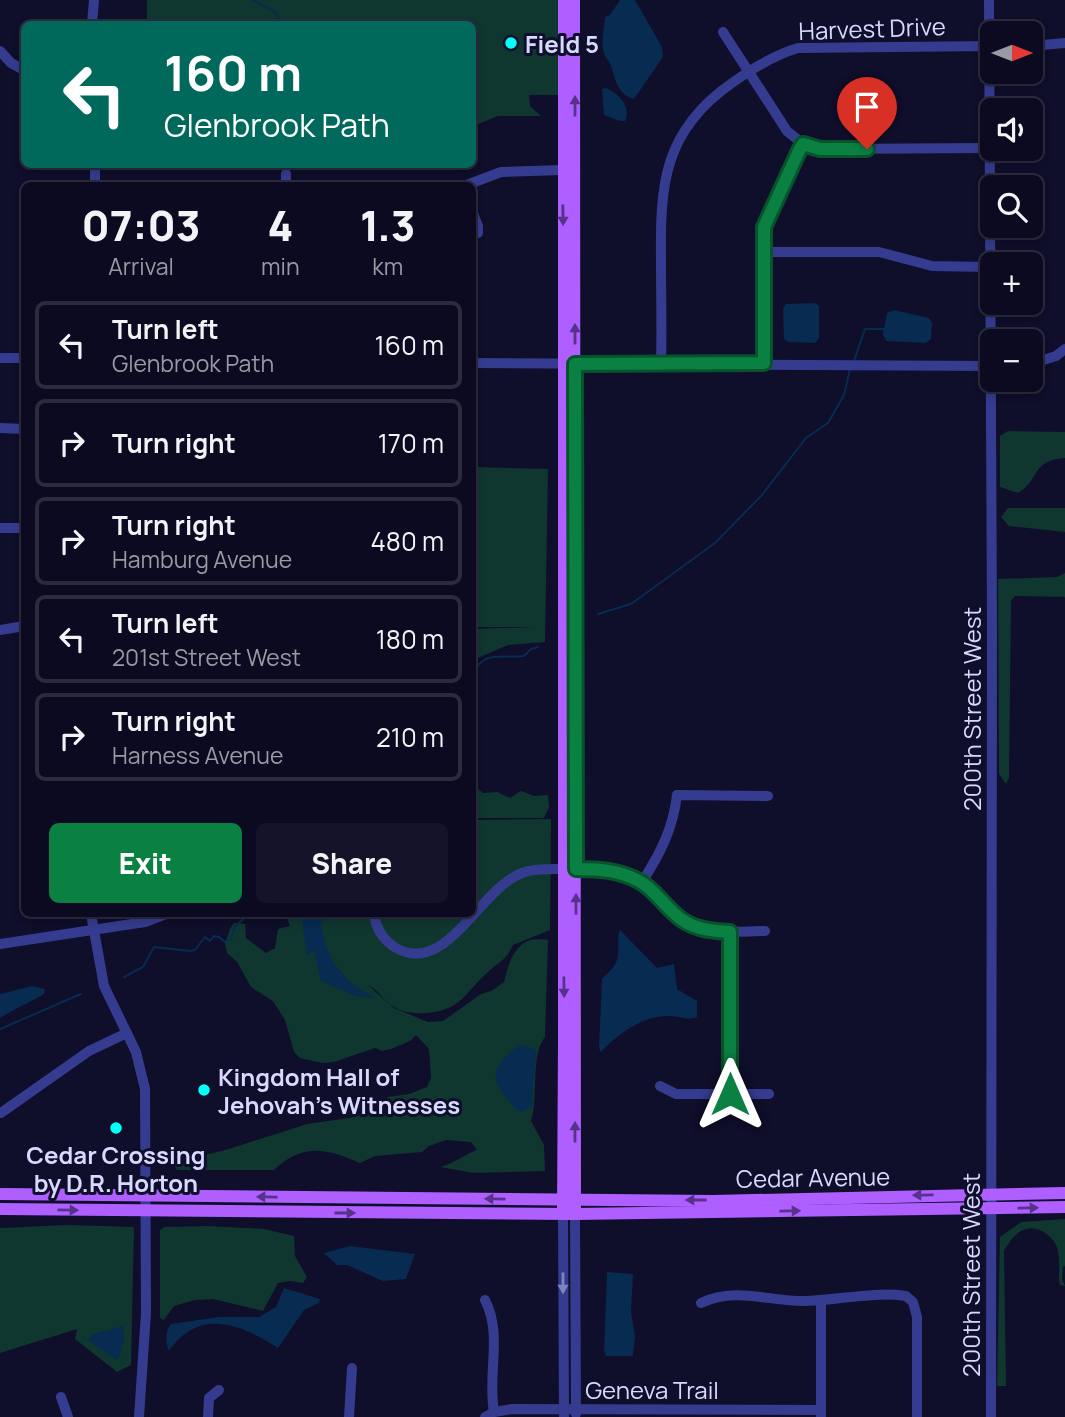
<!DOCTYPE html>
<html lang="en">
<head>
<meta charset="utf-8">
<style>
  :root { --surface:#0b0a20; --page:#141329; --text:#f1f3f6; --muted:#9a9aa5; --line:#2b2b3e; --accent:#0b8043 }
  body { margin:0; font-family:Manrope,sans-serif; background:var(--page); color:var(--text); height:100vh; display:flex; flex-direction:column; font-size:26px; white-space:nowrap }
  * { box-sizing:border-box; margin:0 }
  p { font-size:23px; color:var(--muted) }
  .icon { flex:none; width:38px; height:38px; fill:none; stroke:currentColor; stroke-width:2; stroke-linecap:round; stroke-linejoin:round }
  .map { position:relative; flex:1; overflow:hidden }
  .sheet { position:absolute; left:21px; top:182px; width:455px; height:735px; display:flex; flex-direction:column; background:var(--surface); border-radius:10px; box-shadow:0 4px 10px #0003,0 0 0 2px var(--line) }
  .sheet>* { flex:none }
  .guide { position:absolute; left:21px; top:21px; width:455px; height:147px; border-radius:10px; box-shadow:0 4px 10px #0003,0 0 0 2px var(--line); background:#00695c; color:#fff; overflow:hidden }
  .needle { width:46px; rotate:90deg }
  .controls { position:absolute; left:980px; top:21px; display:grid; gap:14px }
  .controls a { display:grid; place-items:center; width:63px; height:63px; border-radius:10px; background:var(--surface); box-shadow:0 4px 10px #0003,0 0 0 2px var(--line); font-size:35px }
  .pin { position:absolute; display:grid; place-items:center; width:60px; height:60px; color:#fff; margin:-72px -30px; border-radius:50% 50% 50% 0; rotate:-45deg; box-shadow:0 0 7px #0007 }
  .pin .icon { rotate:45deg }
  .me { position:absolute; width:77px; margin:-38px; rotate:0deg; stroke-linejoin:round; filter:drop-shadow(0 0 5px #0008) }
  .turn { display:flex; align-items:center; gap:24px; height:147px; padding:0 28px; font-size:32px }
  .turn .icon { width:91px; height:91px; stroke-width:2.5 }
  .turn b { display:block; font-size:49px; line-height:60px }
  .eta { display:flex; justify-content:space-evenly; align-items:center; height:119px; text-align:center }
  .eta b { font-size:42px; font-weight:800; line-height:49px }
  .cta { display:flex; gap:14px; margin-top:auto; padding:14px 28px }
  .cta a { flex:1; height:80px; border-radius:10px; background:var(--accent); color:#fff; font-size:28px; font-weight:800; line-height:80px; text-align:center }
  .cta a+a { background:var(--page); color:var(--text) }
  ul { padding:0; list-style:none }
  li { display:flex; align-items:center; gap:21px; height:88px; margin:0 14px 10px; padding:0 14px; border:4px solid var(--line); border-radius:10px }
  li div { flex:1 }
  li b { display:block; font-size:26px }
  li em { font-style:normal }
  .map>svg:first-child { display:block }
</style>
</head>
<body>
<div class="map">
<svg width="1065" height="1417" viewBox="0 0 1065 1417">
  <rect width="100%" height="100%" fill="#0f0e2b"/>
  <!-- green -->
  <g fill="#103630">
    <path d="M147 0H569V95H529L530 106 541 116H498L473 126 472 24H147Z"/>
    <path d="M1008 431 1065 432V458C1030 461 1042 478 1018 493L1000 487V436Z"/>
    <path d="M473 467 548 469 545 642 508 645 473 660V629L536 627H473Z"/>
    <path d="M1008 508H1065V532L1009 526 1001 517Z"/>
    <path d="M1065 573V597L1015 596 1011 601 1009 778 1006 784 999 774 998 579 1057 577Z"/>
    <path d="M473 787 477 788 483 793 497 792 510 798 521 791 534 796 548 795 549 807 544 818H473Z"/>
    <path d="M551 819 550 930 513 945C504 963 501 960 488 972 464 993 463 1009 428 1013 416 1014 406 1013 396 1008 384 1002 379 990 368 985L394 1008 428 1022 443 1021 481 994 491 991 504 982C510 957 518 934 548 940L545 1037C530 1055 539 1097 531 1121L544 1145 545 1171 474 1173 440 1167C453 1164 464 1155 477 1150L471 1142 446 1140 429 1146 422 1152 375 1156 360 1163C327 1148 302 1143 274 1170H177L174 1166 176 1162 229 1149 307 1124 349 1118 374 1111 388 1097 409 1094 427 1087 431 1078 429 1049 416 1035 410 1041 391 1049 382 1051 375 1048 334 1062 322 1063 300 1058 294 1052 285 1020 273 1001 251 987 237 962 227 953 225 944 230 929 234 923 245 924 246 938 266 953 275 948 278 929 290 926 286 915 279 917 276 914H472L473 820Z"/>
    <path d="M1065 1219V1266L1063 1267 1062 1279 1065 1286 1060 1285 1059 1281C1059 1270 1060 1258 1057 1247 1054 1240 1049 1235 1042 1231 1024 1222 1012 1236 1004 1251L1006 1386H997L1000 1237 1021 1222Z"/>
    <path d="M67 1225 134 1227 131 1365 117 1372 75 1339 77 1329 0 1353V1228Z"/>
    <path d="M208 1226 264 1229 294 1236 295 1256 307 1277 303 1283 290 1281 278 1283 263 1311 213 1299 195 1300 174 1306 164 1320 160 1318V1230L164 1227Z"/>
  </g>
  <!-- water -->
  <g fill="#072b51">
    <path d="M620 0H635L662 47 663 57 634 99C615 94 616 77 609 61 598 51 604 32 605 17L610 15Z"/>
    <path d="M606 88C618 92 632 108 625 121H620L604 115 602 89Z"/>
    <path d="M815 303 819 306V338L815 343 788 342 784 339 783 308 786 304Z"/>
    <path d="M894 310 929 318 932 323 931 339 926 343 886 341 883 334 887 313Z"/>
    <path d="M301 914H326V917H310V919L321 920C323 955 344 985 377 998L356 996 321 981 313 948 312 952 307 955Z"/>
    <path d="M620 930 657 968 674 964 677 989 697 1001V1017C687 1021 680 1016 669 1016 642 1016 619 1033 601 1052L599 1048 602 979C607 973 614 969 617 960 620 951 616 939 620 930Z"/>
    <path d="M32 986 45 989 44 994C29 1003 14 1009 0 1018V994Z"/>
    <path d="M519 1045 535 1049 536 1053 532 1099 533 1105 523 1112C514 1110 513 1105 507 1098 486 1075 497 1063 519 1045Z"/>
    <path d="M350 1246 415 1254 406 1279 383 1281 347 1265H337L324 1253Z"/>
    <path d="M607 1272 633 1274 631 1313 635 1336 633 1356H606L604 1350Z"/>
    <path d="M284 1288 320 1299 319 1303 304 1310 278 1348C241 1324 199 1307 169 1351 165 1342 165 1332 171 1324L219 1317H259L276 1307Z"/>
    <path d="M123 1326 124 1339 119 1358 116 1360 88 1340 91 1335Z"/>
  </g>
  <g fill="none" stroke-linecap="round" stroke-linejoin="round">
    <!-- stream -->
    <g stroke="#072b51" stroke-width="2">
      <path d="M253 0 275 12 282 24"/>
      <path d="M854 361 865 329H885"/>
      <path d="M598 614 631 604 715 543 762 495 806 438 828 423 844 395 850 369"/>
      <path d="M472 676C483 649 500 659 524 656L531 649 538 647"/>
      <path d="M321 920 343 914"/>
      <path d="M124 977 143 967 154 947 190 951 195 950 205 937 210 941 214 936 219 937 225 942 231 939 235 926 249 914"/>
      <path d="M0 1029 81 994"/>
    </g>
    <!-- minor -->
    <g stroke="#353c8f" stroke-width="10">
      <path d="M989 0 992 623 991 1417"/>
      <path d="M92 24 94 0"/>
      <path d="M723 32 787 131 803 144 823 149 989 148"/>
      <path d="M1031 46 1065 43"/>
      <path d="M0 51 11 63 24 70"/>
      <path d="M286 174V186"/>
      <path d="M95 186V164"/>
      <path d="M464 186 501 172 562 170"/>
      <path d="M472 211 478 226V233"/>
      <path d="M763 252H879L932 266 990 267"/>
      <path d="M0 358H24"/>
      <path d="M472 363 992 366"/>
      <path d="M764 363V227L803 144"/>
      <path d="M661 364C662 330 661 296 661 262 660 185 663 131 732 83 753 68 774 55 798 48L992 46"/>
      <path d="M1031 364 1056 356 1065 349"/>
      <path d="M0 428 24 429"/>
      <path d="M0 528H24"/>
      <path d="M0 630 24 626"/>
      <path d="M642 882C660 854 673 829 677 795L768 796"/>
      <path d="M91 914 104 986 136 1052 145 1089 146 1313 139 1417"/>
      <path d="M374 914C376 928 383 940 396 948 449 978 482 880 529 871 541 868 554 869 567 869 598 869 626 869 652 890 666 902 674 918 691 925 714 935 742 931 765 931"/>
      <path d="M0 944 145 922 166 914"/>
      <path d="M660 1086 676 1094H769"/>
      <path d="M730 1094V932"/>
      <path d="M1 1113 89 1051 127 1033"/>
      <path d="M563 1214 564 1417"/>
      <path d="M575 1214 576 1414"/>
      <path d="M485 1300C503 1335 487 1374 494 1412"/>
      <path d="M701 1303C735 1287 768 1301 803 1301 837 1301 870 1291 906 1296L913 1302 917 1317V1417"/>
      <path d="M61 1397 68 1417"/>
      <path d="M821 1416V1300"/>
      <path d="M208 1417 209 1398 219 1390"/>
      <path d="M349 1417 352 1368"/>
      <path d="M485 1417 494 1412 512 1409 821 1410"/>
    </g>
    <!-- major -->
    <g stroke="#af5fff" stroke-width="12">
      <path d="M574 0 575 1214"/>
      <path d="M0 1194 713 1201 1065 1193"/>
      <path d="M0 1209 575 1214 1065 1207"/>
      <path d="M563 1214 564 1045V0"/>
    </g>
  </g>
  <!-- one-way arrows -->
  <defs><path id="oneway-solid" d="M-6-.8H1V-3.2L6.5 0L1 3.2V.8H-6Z" transform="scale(1.75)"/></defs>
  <g fill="#57328a">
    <use href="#oneway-solid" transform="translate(575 106) rotate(-90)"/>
    <use href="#oneway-solid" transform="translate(563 215) rotate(89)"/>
    <use href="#oneway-solid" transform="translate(575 334) rotate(-90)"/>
    <use href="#oneway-solid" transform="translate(576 904) rotate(-90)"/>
    <use href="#oneway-solid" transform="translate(564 987) rotate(89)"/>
    <use href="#oneway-solid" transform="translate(575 1132) rotate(-90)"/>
    <use href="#oneway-solid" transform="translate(923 1195) rotate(179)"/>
    <use href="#oneway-solid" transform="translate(267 1197) rotate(-179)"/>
    <use href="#oneway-solid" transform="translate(495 1199) rotate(-179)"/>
    <use href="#oneway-solid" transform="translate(696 1200) rotate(-180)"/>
    <use href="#oneway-solid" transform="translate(1028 1208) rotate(-1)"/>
    <use href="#oneway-solid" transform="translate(68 1210) rotate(1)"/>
    <use href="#oneway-solid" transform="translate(790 1211) rotate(-1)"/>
    <use href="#oneway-solid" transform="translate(345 1213)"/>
  </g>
  <use fill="#7e83c1" href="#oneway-solid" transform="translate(563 1283) rotate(90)"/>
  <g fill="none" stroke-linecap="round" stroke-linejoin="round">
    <!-- route casing -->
    <g stroke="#07532c" stroke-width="18">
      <path id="route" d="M730 1094V932C710 931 690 929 675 914 662 903 654 889 639 881 619 870 598 869 576 869L575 364 764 363V227L799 151 803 144 820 149H867"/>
    </g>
    <!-- route -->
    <use href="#route" stroke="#0b8043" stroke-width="12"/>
  </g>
  <!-- markers -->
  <g fill="#04fff9" stroke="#0f0e2b" stroke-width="2.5">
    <circle cx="511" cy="43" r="7"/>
    <circle cx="204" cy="1090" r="7"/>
    <circle cx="116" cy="1128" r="7"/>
  </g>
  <g text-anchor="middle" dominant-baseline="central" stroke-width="6" stroke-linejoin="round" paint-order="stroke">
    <!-- street labels -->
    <g font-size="24" fill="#d8d9ff" stroke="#0f0e2b">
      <text transform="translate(872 28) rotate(-2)">Harvest Drive</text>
      <text transform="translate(971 709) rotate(-90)">200th Street West</text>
      <text transform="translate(813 1177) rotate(-1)">Cedar Avenue</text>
      <text transform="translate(970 1275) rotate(-90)">200th Street West</text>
      <text x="652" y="1389">Geneva Trail</text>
    </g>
    <!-- poi labels -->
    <g font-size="24" font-weight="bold" fill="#d8d9ff" stroke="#0f0e2b" text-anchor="start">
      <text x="525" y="43">Field 5</text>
      <text x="218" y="1076">Kingdom Hall of<tspan x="218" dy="28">Jehovah's Witnesses</tspan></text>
      <text x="116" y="1154" text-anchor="middle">Cedar Crossing<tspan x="116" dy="28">by D.R. Horton</tspan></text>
    </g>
  </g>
</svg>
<div class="controls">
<a><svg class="needle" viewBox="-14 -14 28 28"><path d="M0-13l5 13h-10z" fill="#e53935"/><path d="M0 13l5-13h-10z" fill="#9a9aa5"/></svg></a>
<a><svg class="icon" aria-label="sound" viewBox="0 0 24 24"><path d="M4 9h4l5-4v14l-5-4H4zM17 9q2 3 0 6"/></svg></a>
<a><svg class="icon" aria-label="search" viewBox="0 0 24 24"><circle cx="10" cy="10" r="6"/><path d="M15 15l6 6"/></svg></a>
<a>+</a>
<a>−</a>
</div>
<div class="pin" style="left:867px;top:149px;background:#d93025"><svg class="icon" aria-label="arrive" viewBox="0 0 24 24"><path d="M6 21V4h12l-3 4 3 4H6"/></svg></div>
<svg class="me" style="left:730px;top:1094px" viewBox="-20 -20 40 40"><path d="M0-17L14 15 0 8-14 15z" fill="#0b8043" stroke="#fff" stroke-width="4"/></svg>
<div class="guide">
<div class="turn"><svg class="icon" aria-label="left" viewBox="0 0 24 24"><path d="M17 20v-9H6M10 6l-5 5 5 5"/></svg><div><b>160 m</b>Glenbrook Path</div></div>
</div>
<section class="sheet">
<div class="eta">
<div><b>07:03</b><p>Arrival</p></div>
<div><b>4</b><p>min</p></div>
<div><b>1.3</b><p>km</p></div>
</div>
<ul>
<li><svg class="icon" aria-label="left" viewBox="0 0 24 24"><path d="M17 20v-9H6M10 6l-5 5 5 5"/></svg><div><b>Turn left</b><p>Glenbrook Path</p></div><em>160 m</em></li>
<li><svg class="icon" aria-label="right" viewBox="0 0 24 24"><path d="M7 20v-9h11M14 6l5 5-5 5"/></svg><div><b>Turn right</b></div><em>170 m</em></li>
<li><svg class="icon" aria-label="right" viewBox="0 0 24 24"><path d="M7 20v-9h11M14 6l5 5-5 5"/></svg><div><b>Turn right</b><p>Hamburg Avenue</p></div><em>480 m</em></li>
<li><svg class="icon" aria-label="left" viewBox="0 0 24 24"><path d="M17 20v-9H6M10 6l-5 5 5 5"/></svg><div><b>Turn left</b><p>201st Street West</p></div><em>180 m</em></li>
<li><svg class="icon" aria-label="right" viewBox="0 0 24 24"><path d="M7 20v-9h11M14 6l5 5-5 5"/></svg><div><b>Turn right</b><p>Harness Avenue</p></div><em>210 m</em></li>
</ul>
<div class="cta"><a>Exit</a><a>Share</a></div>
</section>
</div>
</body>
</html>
